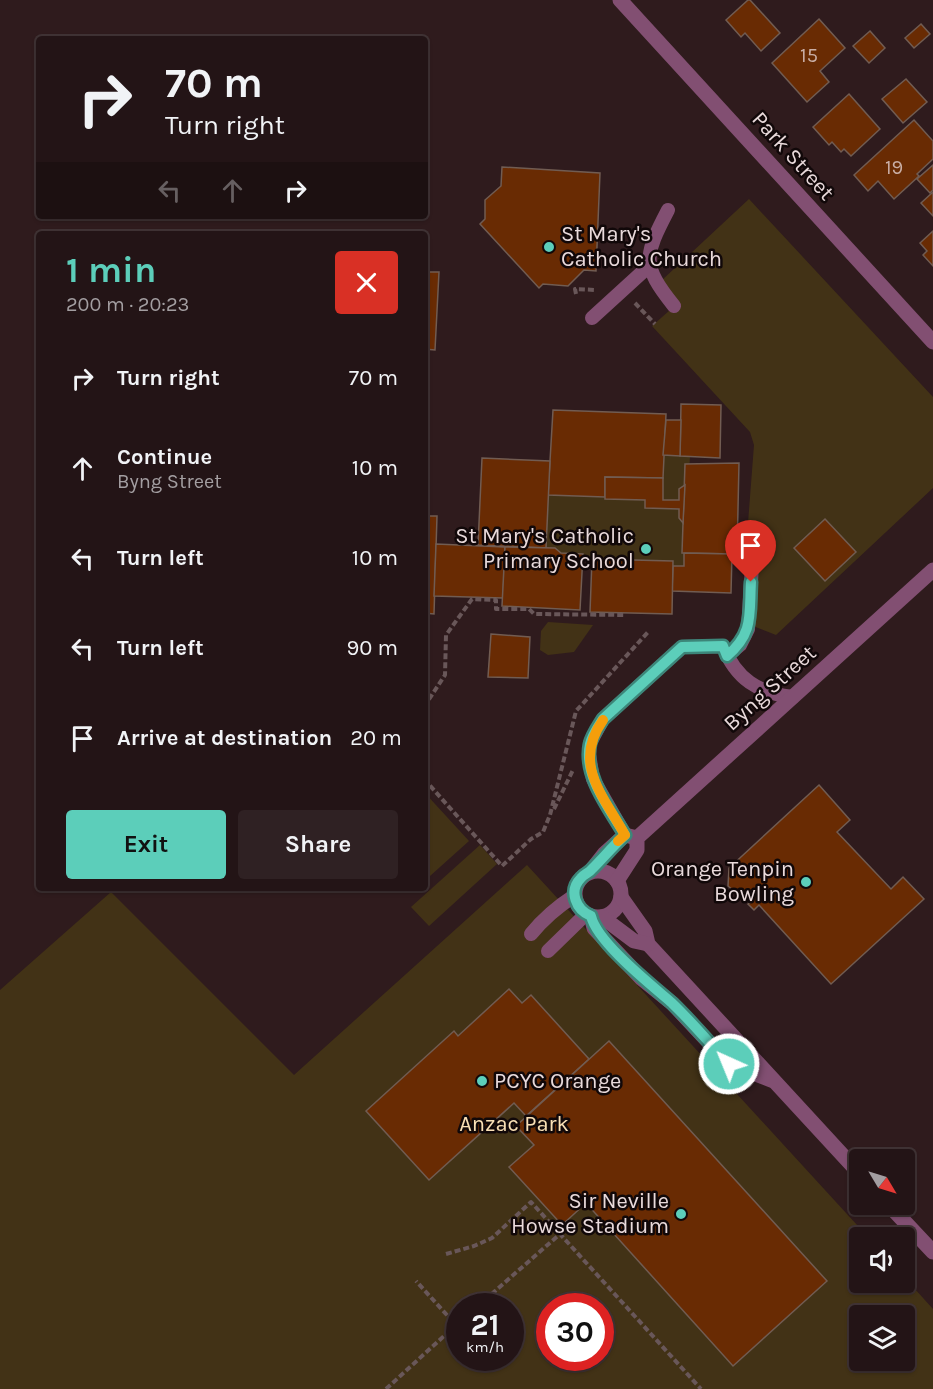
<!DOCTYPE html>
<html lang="en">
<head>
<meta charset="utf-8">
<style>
  :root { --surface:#231416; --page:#2f2123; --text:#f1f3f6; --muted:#a39ea1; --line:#403335; --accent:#5cceba }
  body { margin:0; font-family:Karla,sans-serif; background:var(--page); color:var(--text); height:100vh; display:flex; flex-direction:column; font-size:22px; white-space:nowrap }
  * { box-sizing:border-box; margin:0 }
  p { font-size:20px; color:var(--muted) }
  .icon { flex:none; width:33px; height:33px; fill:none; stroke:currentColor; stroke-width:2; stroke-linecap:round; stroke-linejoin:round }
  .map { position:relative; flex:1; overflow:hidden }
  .drawer { position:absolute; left:36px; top:231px; width:392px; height:660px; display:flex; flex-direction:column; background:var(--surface); border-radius:6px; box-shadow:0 2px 4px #0004,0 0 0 2px var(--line) }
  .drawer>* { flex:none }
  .top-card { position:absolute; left:36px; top:36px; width:392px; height:183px; border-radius:6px; box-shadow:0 2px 4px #0004,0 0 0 2px var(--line); background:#231416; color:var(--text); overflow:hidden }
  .needle { width:39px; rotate:128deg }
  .tools { position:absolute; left:849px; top:1149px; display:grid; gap:12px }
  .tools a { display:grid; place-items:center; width:66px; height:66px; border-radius:6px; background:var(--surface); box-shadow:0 2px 4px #0004,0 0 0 2px var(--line); font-size:30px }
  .speed { position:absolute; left:446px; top:1293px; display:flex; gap:12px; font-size:30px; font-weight:700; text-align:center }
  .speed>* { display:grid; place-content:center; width:78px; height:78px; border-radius:50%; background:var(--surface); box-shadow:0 2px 4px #0004,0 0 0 2px var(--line); line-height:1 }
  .speed small { font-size:15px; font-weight:400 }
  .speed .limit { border:9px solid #d22; background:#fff; color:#111 }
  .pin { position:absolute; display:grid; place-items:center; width:51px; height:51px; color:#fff; margin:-62px -26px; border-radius:50% 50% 50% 0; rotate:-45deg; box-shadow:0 0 6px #0007 }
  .pin .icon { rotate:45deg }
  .me { position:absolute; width:66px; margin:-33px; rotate:316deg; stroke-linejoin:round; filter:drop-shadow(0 0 4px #0008) }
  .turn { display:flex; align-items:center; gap:21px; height:126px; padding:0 30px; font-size:27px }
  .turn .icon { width:78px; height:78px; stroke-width:2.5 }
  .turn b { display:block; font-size:42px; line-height:51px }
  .lanes { display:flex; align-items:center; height:57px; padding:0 30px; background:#0003; justify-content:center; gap:30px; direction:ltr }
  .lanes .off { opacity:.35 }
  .round { display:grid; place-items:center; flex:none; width:63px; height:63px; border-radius:6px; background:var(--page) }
  .overview { display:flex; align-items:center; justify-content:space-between; height:102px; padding:0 30px }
  h1 { font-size:36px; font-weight:700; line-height:45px; color:var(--accent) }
  .button { display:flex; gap:12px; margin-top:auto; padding:12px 30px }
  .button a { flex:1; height:69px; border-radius:6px; background:var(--accent); color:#111; font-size:24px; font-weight:700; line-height:69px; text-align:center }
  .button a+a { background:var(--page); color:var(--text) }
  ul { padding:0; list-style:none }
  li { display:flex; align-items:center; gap:18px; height:90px; padding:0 30px }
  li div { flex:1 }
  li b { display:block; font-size:22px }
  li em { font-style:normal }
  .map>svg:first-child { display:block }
</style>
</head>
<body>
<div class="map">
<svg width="933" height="1389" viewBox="0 0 933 1389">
  <rect width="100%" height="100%" fill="#2f1b1d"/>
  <!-- green -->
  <g fill="#423216" fill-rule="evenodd">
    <path d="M749 199 933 397V488L776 635 753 626 757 546 764 532 747 536 754 445 750 432 652 326 679 302 661 281Z"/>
    <path d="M663 455 690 456 684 566H673L672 561 583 559V554L561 553 555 548H546L548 495 605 497 663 478Z"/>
    <path d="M548 622 593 625 574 652 548 655 540 650 541 631Z"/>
    <path d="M424 792 469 841 430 876 425 870Z"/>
    <path d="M480 845 497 864 429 926 411 907Z"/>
    <path d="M527 865 868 1237 860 1238V1282H904L905 1278 933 1309V1389H0V990L111 892 294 1075ZM459 1306H510V1358H459ZM549 1306H600V1358H549ZM860 1316H904V1360H860Z"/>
  </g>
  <!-- building -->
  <g fill="#692b03" stroke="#715c52" stroke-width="1.5">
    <path d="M748 0H750L780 33 761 51 745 33 741 37 726 20Z"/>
    <path d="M819 19 845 48 820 71 829 82 807 102 772 63Z"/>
    <path d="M921 24 930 34 914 48 905 38Z"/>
    <path d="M870 31 885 48 869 63 853 46Z"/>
    <path d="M906 79 927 102 903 123 882 99Z"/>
    <path d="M849 94 880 129 851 156 844 149 841 152 832 142 829 145 813 127Z"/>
    <path d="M914 120 933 141V159L917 174 919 176 894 199 878 181 868 191 854 175Z"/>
    <path d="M933 165V190L930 193 917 179Z"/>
    <path d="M502 167 600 173 596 271 584 270 568 286 543 284 539 288 480 224 485 219V200L501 186Z"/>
    <path d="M933 192V216L921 203Z"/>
    <path d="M933 231V266L923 255 927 251 920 243Z"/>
    <path d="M424 272H439L435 350 424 349Z"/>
    <path d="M681 404 721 405 720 458 680 456Z"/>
    <path d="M553 410 666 414 663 478 605 477V497L548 495Z"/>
    <path d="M666 420H681L680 456 663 455Z"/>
    <path d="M482 458 550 461 546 548 478 545Z"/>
    <path d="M739 463 737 554 682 553 685 464Z"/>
    <path d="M605 477 663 478V500H679V489L685 485 683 523 679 518V509L645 508V500L605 499Z"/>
    <path d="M424 516H437L434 614 424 613Z"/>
    <path d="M825 519 856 552 825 581 794 548Z"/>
    <path d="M436 544 505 547 503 598 434 596Z"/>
    <path d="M505 547 555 548 561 553 583 554 580 610 502 606Z"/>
    <path d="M684 553 732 554 731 593 672 591 673 566H684Z"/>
    <path d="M592 559 673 561 672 614 590 612Z"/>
    <path d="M491 634 530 637 528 678 488 677Z"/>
    <path d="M819 785 850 820 837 832 891 889 903 877 924 899 831 984 759 905 754 910 748 904 751 902 743 893 740 896 728 886 729 868Z"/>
    <path d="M509 989 522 1003 531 995 589 1059 526 1116 514 1103 429 1180 366 1111 454 1031 458 1036Z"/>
    <path d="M609 1041 827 1281 733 1366 586 1203 562 1225 509 1167 534 1145 516 1126Z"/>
  </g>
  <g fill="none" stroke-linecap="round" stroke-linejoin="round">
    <!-- path -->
    <g stroke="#695759" stroke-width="4" stroke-dasharray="6 3" stroke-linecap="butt">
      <path d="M576 294 575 289 596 290"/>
      <path d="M635 303 655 324"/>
      <path d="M424 707 445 675 446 635 472 599 496 600V609H529L534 614 626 615"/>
      <path d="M424 779 502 866 531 839 543 832 550 815 576 711 649 631"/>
      <path d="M554 809 573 770"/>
      <path d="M446 1254 474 1246 492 1238 531 1202 560 1234"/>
      <path d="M478 1306 560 1234 701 1389"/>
      <path d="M386 1389 456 1325 416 1281"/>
    </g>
    <!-- service -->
    <g stroke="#824f72" stroke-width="14">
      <path d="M668 210C644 256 641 265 674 306"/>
      <path d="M592 318 649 266"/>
      <path d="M727 656 740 645 748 629 754 534"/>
      <path d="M625 835 593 779 589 754 590 743 603 719 682 647 723 646C736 679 758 693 793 697"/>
      <path d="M531 934C544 918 557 907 574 896"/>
      <path d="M548 951 586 914"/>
    </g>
    <!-- minor -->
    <g stroke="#824f72" stroke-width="15">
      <path d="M620 0 933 342"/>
      <path d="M591 916 594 928 642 979 673 1004 729 1064 771 1080"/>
    </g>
    <!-- tertiary -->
    <g stroke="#824f72" stroke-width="15">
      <circle cx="598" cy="894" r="23"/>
      <path d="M590 872 605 853 625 835 637 838"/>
      <path d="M617 881 637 850V838L933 570"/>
      <path d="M621 897 645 931 648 944 860 1174"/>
      <path d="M602 917 634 941 648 944"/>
      <path d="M888 1204 933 1252"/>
    </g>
  </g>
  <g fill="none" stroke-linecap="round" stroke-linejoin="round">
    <!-- route casing -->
    <g stroke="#3c8679" stroke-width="15">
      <path id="route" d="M729 1064C710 1044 692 1022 672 1003 650 984 597 942 591 916 576 910 568 891 581 878 584 874 589 873 592 869 603 858 613 846 625 835 610 809 583 776 590 744 592 735 598 727 603 719L682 647 723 646 727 656C754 633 749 615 751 582"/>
    </g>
    <!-- route -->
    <use href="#route" stroke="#5cceba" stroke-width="10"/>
    <!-- slow -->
    <path stroke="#f59e0b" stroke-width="10" d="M603 720C572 764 603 795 625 835L618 841"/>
  </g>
  <!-- markers -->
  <g fill="#5cceba" stroke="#110809" stroke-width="2">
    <circle cx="549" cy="247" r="6"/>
    <circle cx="646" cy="549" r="6"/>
    <circle cx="806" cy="882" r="6"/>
    <circle cx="482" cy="1081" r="6"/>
    <circle cx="681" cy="1214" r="6"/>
  </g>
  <g text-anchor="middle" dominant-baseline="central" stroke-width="5" stroke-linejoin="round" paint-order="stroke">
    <!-- number labels -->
    <g font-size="20" fill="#c9aea5">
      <text x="809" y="55">15</text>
      <text x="894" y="167">19</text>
    </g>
    <!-- street labels -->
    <g font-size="22" fill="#e9dadb" stroke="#110809">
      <text transform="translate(793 156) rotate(48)">Park Street</text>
      <text transform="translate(770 688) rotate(-42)">Byng Street</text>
    </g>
    <!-- poi labels -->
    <g font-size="22" fill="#e9dadb" stroke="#110809" text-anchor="end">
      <text x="561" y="234" text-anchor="start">St Mary's<tspan x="561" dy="25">Catholic Church</tspan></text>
      <text x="634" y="536">St Mary's Catholic<tspan x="634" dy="25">Primary School</tspan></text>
      <text x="794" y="869">Orange Tenpin<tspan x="794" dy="25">Bowling</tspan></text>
      <text x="494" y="1081" text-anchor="start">PCYC Orange</text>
      <text x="669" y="1201">Sir Neville<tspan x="669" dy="25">Howse Stadium</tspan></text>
    </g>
    <!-- park labels -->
    <g font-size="22" fill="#fae0b5" stroke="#110809">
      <text x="514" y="1124">Anzac Park</text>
    </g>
  </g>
</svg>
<div class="tools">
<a><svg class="needle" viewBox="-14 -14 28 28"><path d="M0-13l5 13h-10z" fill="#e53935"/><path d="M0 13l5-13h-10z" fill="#a39ea1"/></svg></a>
<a><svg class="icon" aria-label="sound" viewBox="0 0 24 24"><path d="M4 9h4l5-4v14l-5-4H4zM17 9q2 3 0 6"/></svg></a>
<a><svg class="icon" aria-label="layers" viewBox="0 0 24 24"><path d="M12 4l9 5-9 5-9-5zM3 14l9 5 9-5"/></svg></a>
</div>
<div class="speed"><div>21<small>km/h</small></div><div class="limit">30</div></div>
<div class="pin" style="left:751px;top:582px;background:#d93025"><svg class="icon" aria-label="arrive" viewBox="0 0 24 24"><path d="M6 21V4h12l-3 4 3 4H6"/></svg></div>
<svg class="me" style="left:729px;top:1064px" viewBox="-20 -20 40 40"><circle r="17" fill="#5cceba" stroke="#fff" stroke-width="3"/><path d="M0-11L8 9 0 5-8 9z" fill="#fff"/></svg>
<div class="top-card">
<div class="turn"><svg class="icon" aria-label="right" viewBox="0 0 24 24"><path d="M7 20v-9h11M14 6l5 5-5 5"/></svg><div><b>70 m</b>Turn right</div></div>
<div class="lanes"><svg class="icon off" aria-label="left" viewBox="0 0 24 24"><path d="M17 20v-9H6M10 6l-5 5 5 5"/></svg><svg class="icon off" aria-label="ahead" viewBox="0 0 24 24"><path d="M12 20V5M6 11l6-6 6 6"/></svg><svg class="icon" aria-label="right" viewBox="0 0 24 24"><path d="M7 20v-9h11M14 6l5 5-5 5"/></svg></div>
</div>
<section class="drawer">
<div class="overview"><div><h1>1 min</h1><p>200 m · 20:23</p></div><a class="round" style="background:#d93025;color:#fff"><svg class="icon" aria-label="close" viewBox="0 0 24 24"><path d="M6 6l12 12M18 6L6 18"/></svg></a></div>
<ul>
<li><svg class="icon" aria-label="right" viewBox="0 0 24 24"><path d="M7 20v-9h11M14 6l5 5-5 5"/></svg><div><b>Turn right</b></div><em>70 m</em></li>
<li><svg class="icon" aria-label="ahead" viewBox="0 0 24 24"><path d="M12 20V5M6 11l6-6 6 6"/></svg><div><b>Continue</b><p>Byng Street</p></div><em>10 m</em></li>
<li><svg class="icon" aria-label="left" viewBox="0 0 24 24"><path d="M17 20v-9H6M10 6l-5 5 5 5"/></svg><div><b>Turn left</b></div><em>10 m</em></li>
<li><svg class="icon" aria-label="left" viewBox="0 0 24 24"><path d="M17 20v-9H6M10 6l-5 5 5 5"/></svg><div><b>Turn left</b></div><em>90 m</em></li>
<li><svg class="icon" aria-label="arrive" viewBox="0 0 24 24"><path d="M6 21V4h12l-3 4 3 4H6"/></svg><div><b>Arrive at destination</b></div><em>20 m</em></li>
</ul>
<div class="button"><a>Exit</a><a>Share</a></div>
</section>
</div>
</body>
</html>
